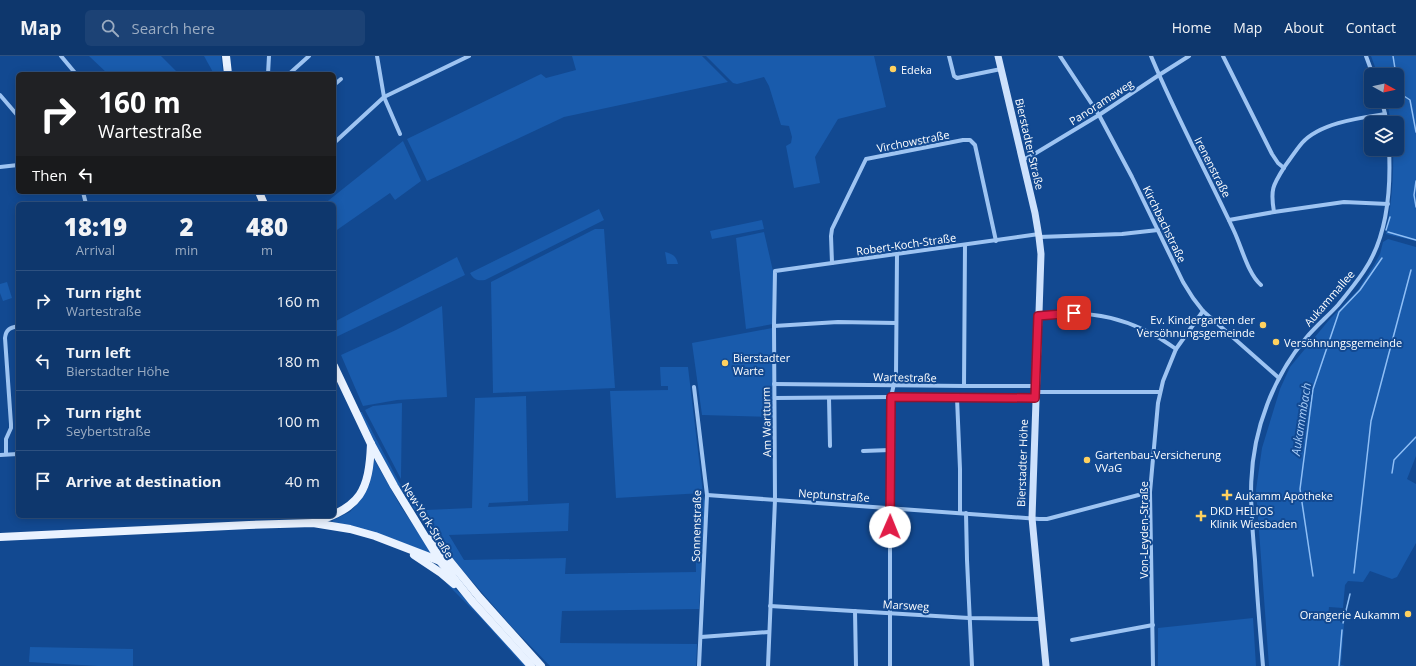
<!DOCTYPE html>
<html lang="en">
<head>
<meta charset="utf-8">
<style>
  :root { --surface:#0e376d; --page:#1c4275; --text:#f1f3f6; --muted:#9bacc2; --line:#2e5180 }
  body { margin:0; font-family:"Open Sans",sans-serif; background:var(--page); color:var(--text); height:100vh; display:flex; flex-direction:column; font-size:15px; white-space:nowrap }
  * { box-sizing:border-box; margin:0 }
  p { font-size:13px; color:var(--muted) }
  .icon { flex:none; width:22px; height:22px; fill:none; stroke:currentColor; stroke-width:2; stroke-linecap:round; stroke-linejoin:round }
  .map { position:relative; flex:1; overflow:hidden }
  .details { position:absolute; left:16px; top:146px; width:320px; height:316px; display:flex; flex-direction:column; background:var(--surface); border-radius:6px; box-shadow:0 2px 10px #0003,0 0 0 1px var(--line) }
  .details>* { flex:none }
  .hud { position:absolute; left:16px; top:16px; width:320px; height:122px; border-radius:6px; box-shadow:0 2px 10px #0003,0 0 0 1px var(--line); background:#202124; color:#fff; overflow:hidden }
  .needle { width:26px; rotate:98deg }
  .fabs { position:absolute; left:1364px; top:12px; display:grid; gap:8px }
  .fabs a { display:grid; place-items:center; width:40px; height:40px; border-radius:6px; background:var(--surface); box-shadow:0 2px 10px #0003,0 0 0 1px var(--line); font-size:20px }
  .pin { position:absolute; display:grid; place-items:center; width:34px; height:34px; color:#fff; margin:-17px; border-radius:8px; box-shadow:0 2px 6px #0006 }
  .me { position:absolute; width:44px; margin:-22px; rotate:1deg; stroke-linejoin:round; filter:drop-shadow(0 0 3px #0008) }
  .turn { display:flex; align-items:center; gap:14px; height:84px; padding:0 16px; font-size:18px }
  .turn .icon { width:52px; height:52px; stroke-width:2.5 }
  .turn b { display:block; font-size:28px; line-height:34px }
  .then { display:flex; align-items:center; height:38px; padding:0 16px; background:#0003; gap:8px; font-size:15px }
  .eta { display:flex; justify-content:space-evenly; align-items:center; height:68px; text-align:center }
  .eta b { font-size:24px; font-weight:800; line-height:28px }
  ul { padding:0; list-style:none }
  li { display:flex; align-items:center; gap:12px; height:60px; padding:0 16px; border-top:1px solid var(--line) }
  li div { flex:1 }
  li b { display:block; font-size:15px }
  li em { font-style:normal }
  header { display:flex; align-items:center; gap:24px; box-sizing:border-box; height:56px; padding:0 20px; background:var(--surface); border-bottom:1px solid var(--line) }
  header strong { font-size:19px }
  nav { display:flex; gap:22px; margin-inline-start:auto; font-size:14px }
  .search { width:280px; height:36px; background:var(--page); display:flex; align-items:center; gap:10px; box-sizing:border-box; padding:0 14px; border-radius:6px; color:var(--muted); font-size:15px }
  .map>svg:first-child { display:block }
</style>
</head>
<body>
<header>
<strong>Map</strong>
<div class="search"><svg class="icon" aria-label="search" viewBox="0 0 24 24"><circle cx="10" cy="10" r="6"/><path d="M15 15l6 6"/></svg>Search here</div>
<nav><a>Home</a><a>Map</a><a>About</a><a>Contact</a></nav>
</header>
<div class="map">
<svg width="1416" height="610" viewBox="0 0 1416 610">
  <rect width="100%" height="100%" fill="#124991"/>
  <!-- green -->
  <g fill="#195bac">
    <path d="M89 0H161L179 18H108Z"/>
    <path d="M204 0H221L223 18H214Z"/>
    <path d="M572 0H702L728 26 564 61 427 125 407 83 541 18 546 22 576 14Z"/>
    <path d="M706 0H874L886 51 838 63 815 101 820 127 794 132 786 90 791 87 792 81 789 70 781 69 769 30 764 21 737 28 733 27Z"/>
    <path d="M1371 0H1416V185L1386 178C1391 150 1394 122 1393 93H1397V67H1391L1387 45H1397V19H1378Z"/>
    <path d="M403 85 421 125 395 144 390 137 334 176V148H324Z"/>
    <path d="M599 153 604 164 485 224C478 225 474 224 470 217Z"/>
    <path d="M762 164 764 173 712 183 710 175Z"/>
    <path d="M595 173H604L615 332 493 337 491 226Z"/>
    <path d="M764 176 773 215V268L746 273 736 182Z"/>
    <path d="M1388 183 1416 191V400L1407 423 1416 428V487L1397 521 1392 523 1370 515 1363 526 1348 525 1345 529 1343 552 1329 551 1328 561H1340V566L1344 568 1341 609 1345 610H1269L1256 434 1262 392 1280 333 1290 311 1329 264 1358 234 1374 209 1380 198 1383 186Z"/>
    <path d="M665 196C673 198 676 200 678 208H667Z"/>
    <path d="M457 201 465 219 334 282V266Z"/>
    <path d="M7 226 12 242 3 245 0 237V228Z"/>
    <path d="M442 250 447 341 397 344 363 350 341 299 396 274Z"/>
    <path d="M772 272 773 361 702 359 692 287Z"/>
    <path d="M660 311H688L703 437 616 442 610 335 668 334V330H661Z"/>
    <path d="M526 340 528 445 489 447 488 451 569 447 568 475 449 479 464 504 566 502 565 518 696 516 695 442 703 441 705 445 699 553 562 555 560 587 697 588 696 610H550L511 570 464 516 419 460 397 428 358 356H362L399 426 420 457 426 454 472 452 475 342Z"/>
    <path d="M402 347 401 422V423L365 354 373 350Z"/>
    <path d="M374 403 401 451 434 499C399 485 370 473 332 466L333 464 350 456 359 446 369 430 372 418Z"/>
    <path d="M445 523 462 539 527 610H524L479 560 446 527Z"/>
    <path d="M1253 562 1256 610H1158V572Z"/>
    <path d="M30 591 133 593V610H98L29 606Z"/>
  </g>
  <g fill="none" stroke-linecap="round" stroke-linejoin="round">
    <!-- stream -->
    <g stroke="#8fbff6" stroke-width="1.5">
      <path d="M1393 0 1396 19"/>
      <path d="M1397 23 1402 31 1404 40 1410 44 1416 76"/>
      <path d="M1416 125 1414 139 1416 151"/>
      <path d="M1386 174 1390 161"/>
      <path d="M1388 176 1416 184"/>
      <path d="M1392 417 1394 404 1416 381"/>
      <path d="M1354 517 1371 365 1411 214"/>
      <path d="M1313 520 1300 433 1313 333 1339 256 1360 234 1382 202"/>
      <path d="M1343 567 1350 538"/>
      <path d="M1339 610 1342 574"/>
    </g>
    <!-- street -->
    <g stroke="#9ec4f2" stroke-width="4">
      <path d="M61 0 76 18"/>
      <path d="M377 0 384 41 400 78"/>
      <path d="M949 0 954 20 957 22 1001 13"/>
      <path d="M1060 0 1099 59 1132 121 1183 226 1193 242 1203 255 1279 322"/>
      <path d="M1151 0C1176 60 1207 117 1234 175 1242 192 1248 218 1261 229"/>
      <path d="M1223 0 1272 98 1278 107 1284 112"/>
      <path d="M1366 0 1373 19"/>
      <path d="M268 18 269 0"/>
      <path d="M289 18 309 0"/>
      <path d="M334 29 341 23"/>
      <path d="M0 39 18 60"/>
      <path d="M1382 45 1387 67"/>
      <path d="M334 87 384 41 469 0"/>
      <path d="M1022 104 1031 100 1099 59 1159 19 1189 0"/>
      <path d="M0 111 18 109"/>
      <path d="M83 136 86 148"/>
      <path d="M1274 156C1270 133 1273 129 1285 110 1291 102 1296 94 1302 87 1320 67 1359 62 1385 58"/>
      <path d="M1229 164 1274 156 1344 146 1388 148"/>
      <path d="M1039 181 1122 178 1158 174"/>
      <path d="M832 207 831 180 832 173 866 103 963 84H970L975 89 996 185"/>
      <path d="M1039 260C1090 252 1133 262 1176 293"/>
      <path d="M774 270 838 266 896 267"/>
      <path d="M774 328 964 330H1036"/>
      <path d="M964 330 965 189"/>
      <path d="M694 331 707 439 699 610"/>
      <path d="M1036 336H1160"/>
      <path d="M775 342 891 341 1035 342"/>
      <path d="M829 342 830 390"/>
      <path d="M957 342 960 413V457"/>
      <path d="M863 395 890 394"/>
      <path d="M6 398V383L11 372V368L5 282C6 273 10 272 18 270"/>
      <path d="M0 399 18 398"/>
      <path d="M707 439 1039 463H1047L1150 436"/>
      <path d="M966 457 967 504 972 610"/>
      <path d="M770 550 969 562 1041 563"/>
      <path d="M855 555 856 610"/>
      <path d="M701 581 769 576"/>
      <path d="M1072 584 1153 569"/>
      <path d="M768 610 775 444 774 270 775 215 1039 178"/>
      <path d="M890 610V394L891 341 896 319 897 199"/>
      <path d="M1153 610 1150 436 1158 347 1163 325 1176 293 1203 255"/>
      <path d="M1263 610C1260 575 1257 540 1255 504 1250 448 1246 403 1267 349 1276 325 1290 301 1306 282 1316 270 1328 260 1338 249 1347 238 1356 227 1364 215 1388 180 1391 134 1389 93"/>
    </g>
    <!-- secondary -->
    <path stroke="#cde1fc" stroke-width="7" d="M998 0 1035 157 1039 181 1041 198 1032 462 1046 610"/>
    <!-- primary -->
    <g stroke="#e9f2ff" stroke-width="8">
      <path d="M226 0 228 18"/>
      <path d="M259 136 264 148"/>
      <path d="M334 310 371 388 394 430 440 505 472 545 531 610"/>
      <path d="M315 466C361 451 369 435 371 388"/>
      <path d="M0 481 249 469 313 467 350 473 375 480 440 505 449 509 457 515"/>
      <path d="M431 482 479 541 541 610"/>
      <path d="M414 499 441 517 454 528"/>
    </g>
  </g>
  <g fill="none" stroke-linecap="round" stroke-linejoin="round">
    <!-- route casing -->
    <g stroke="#92132f" stroke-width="10">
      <path id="route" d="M890 471 891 341 1035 342 1038 260 1074 257"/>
    </g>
    <!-- route -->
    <use href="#route" stroke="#e11d48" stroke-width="7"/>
  </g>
  <!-- markers -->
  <g fill="#ffd15f" stroke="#124991" stroke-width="1.5">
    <circle cx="893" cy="13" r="4"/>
    <circle cx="1263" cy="269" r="4"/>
    <circle cx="1276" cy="286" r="4"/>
    <circle cx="725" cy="307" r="4"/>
    <circle cx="1087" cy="404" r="4"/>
    <path d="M1225 433h4v4h4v4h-4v4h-4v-4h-4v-4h4z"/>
    <path d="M1199 454h4v4h4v4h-4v4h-4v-4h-4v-4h4z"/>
    <circle cx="1408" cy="558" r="4"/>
  </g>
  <g text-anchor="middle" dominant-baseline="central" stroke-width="4" stroke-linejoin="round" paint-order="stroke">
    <!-- poi labels -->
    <g font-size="11" fill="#fff" stroke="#124991" text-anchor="start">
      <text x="901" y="13">Edeka</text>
      <text x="1255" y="263" text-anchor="end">Ev. Kindergarten der<tspan x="1255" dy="13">Versöhnungsgemeinde</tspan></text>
      <text x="1284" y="286">Versöhnungsgemeinde</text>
      <text x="733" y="301">Bierstadter<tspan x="733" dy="13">Warte</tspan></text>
      <text x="1095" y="398">Gartenbau-Versicherung<tspan x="1095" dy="13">VVaG</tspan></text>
      <text x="1235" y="439">Aukamm Apotheke</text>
      <text x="1210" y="454">DKD HELIOS<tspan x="1210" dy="13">Klinik Wiesbaden</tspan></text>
      <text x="1400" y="558" text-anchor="end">Orangerie Aukamm</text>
    </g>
    <!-- street labels -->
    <g font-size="11" fill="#fff" stroke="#124991">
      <text transform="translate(1101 46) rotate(-33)">Panoramaweg</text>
      <text transform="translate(913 85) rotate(-11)">Virchowstraße</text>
      <text transform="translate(1030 88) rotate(77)">Bierstadter Straße</text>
      <text transform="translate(1213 111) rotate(63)">Irenenstraße</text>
      <text transform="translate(1165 168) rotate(64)">Kirchbachstraße</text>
      <text transform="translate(906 188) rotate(-8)">Robert-Koch-Straße</text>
      <text transform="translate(1329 242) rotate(-49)">Aukammallee</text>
      <text transform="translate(905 321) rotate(1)">Wartestraße</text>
      <text transform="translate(766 366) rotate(-91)">Am Wartturm</text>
      <text transform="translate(1022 407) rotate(-88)">Bierstadter Höhe</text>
      <text transform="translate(834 439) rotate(4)">Neptunstraße</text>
      <text transform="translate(428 464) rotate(58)">New-York-Straße</text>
      <text transform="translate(696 470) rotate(-89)">Sonnenstraße</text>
      <text transform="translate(1143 474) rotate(-90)">Von-Leyden-Straße</text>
      <text transform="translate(906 549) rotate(3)">Marsweg</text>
    </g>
    <!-- water labels -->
    <g font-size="12" font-style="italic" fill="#aacef9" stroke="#124991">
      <text transform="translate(1301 363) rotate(-81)">Aukammbach</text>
    </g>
  </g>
</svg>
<div class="fabs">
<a><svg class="needle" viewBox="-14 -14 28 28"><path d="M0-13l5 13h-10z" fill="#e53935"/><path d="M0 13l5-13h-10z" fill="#9bacc2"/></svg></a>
<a><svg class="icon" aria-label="layers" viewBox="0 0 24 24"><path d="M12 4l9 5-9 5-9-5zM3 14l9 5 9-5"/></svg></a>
</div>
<div class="pin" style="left:1074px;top:257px;background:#d93025"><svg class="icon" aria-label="arrive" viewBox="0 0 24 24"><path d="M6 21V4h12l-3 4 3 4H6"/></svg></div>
<svg class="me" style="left:890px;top:471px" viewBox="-20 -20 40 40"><circle r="19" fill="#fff"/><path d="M0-13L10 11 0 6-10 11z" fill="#e11d48"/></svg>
<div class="hud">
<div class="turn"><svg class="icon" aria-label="right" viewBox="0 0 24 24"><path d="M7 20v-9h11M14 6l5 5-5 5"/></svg><div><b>160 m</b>Wartestraße</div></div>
<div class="then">Then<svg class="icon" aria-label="left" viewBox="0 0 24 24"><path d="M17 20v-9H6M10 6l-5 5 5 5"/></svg></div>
</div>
<section class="details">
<div class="eta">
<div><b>18:19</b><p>Arrival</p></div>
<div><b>2</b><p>min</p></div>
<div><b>480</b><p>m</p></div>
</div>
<ul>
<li><svg class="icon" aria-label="right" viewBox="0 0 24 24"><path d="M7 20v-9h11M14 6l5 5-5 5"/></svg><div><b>Turn right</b><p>Wartestraße</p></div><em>160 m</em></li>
<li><svg class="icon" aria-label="left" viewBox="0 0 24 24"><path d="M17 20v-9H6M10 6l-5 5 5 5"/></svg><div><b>Turn left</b><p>Bierstadter Höhe</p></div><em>180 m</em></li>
<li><svg class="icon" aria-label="right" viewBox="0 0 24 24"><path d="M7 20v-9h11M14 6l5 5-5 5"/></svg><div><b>Turn right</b><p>Seybertstraße</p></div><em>100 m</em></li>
<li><svg class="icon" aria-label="arrive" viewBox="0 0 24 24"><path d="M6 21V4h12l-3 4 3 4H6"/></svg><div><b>Arrive at destination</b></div><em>40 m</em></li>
</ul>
</section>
</div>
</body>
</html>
